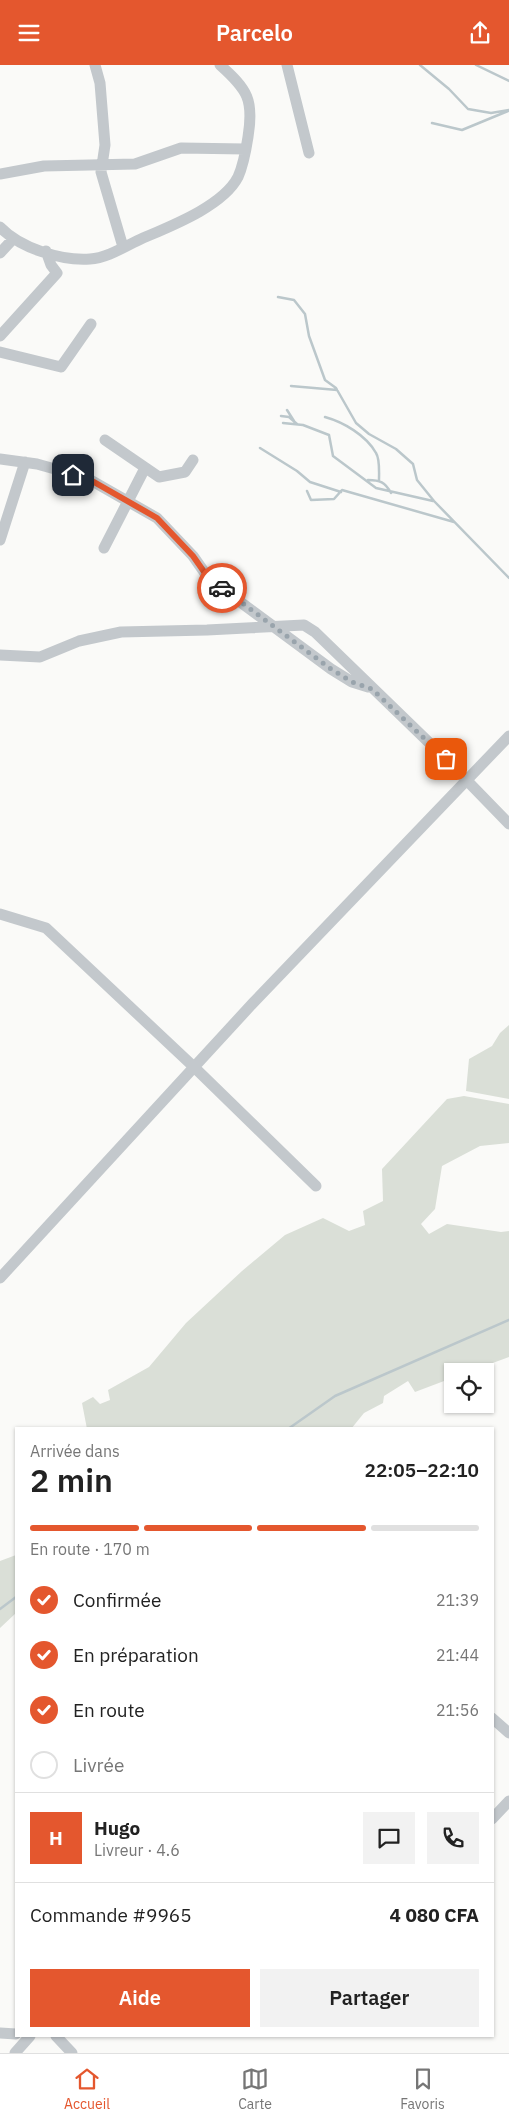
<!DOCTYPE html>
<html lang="fr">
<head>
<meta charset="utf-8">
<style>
	body { margin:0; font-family:"IBM Plex Sans",sans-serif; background:#f2f2f2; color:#222; height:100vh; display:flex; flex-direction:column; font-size:19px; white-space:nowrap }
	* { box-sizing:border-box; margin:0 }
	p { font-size:16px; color:#767676 }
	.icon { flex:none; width:28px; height:28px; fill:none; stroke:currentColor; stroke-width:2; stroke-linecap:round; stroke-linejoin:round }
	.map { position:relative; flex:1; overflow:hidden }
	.sheet { position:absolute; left:15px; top:1362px; width:479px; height:610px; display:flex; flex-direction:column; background:#fff; border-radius:0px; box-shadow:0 1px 4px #0004 }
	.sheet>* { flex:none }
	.buttons { position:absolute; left:444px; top:1298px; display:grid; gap:10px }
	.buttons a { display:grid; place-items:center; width:50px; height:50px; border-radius:0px; background:#fff; box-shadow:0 1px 4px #0004; font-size:25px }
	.pin { position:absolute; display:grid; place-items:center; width:42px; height:42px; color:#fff; margin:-21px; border-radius:10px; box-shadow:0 2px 8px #0006 }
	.courier { position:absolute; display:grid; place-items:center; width:50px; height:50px; margin:-25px; border:4px solid #e4572e; border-radius:50%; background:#fff; color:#222; box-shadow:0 1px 6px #0007 }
	.head em { font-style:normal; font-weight:600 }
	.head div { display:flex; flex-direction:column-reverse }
	.head { display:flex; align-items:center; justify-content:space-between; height:85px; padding:0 15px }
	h1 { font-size:32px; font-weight:600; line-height:38px }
	.bar { display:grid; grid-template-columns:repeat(4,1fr); gap:8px 5px; align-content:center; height:60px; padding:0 15px }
	.bar i { height:6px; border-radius:4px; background:#e0e0e0 }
	.bar .current { background:#e4572e }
	.bar p { grid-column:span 4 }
	.line { display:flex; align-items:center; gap:12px; padding:0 15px; border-top:1px solid #e0e0e0 }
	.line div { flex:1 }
	.round { display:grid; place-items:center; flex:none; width:52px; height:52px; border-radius:0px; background:#f2f2f2 }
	ol { padding:0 15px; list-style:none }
	li { display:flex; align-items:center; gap:15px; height:55px }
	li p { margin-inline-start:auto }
	li .icon { padding:5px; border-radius:50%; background:#e4572e; color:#fff; stroke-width:4 }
	li:last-child { color:#767676 }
	li i { width:28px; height:28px; border:2px solid #e0e0e0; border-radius:50% }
	.button { display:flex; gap:10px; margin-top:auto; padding:10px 15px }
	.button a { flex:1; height:58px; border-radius:0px; background:#e4572e; color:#fff; font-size:20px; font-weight:600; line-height:58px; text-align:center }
	.button a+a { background:#f2f2f2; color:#222 }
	header { display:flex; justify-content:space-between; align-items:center; height:65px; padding:0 15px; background:#e4572e; color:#fff; font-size:22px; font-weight:600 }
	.dock { display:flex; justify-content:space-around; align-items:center; height:70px; border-top:1px solid #e0e0e0; background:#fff; font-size:14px; color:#767676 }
	.dock a { display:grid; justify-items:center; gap:2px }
	.dock .current { color:#e4572e }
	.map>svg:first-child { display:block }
</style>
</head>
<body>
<header><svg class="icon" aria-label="menu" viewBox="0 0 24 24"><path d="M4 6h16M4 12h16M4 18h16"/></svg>Parcelo<svg class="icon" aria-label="share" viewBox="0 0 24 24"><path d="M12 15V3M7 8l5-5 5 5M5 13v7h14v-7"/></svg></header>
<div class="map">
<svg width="509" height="1988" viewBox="0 0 509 1988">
	<rect width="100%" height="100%" fill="#fafaf8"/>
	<!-- green -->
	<path fill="#dadfd7" d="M 509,960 L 509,1034 L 466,1026 L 469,994 L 492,981 L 500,968 Z
		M 464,1031 L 509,1039 L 509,1078 L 480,1081 L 442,1101 L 435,1144 L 421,1159 L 429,1169 L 447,1159 L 501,1167 L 509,1166 L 509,1292 L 471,1306 L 452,1306 L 452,1313 L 415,1327 L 408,1316 L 384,1331 L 383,1338 L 364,1348 L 351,1364 L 87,1364 L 82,1338 L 93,1332 L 100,1339 L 110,1335 L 108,1325 L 149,1302 L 186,1258 L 242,1206 L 285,1170 L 323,1153 L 349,1166 L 365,1160 L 363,1146 L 383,1136 L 382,1104 L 447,1034 Z
		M 16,1490 L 16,1548 L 0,1563 L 0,1496 Z"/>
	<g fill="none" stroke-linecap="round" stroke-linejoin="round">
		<!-- stream -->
		<path stroke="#bbc7cb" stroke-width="2.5" d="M 420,0 L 449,24 L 468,44 L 491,48 L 509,45
			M 476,0 L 509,16
			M 432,58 L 462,65 L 508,46
			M 278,232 L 294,235 L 305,249 L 309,271 L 325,315 L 336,323 L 356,358 L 369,369 L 396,384 L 413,399 L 417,415 L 434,436 L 509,513
			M 291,321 L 337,325
			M 287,345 L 294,356
			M 281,351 L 289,352 L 297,359
			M 325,352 C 343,357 366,370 376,388 C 380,394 379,407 379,415
			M 283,358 L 303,360 L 329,370 L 333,391 L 376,423 L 433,436
			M 260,383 L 297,406 L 310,417 L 341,427
			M 368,415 C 380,415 385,417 391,428
			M 307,426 L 311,435 L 334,434 L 342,425 L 454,457
			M 288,1364 L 335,1331 L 509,1255
			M 0,1544 L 16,1532"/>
		<!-- minor -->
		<path stroke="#c3c8cc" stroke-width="11" d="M 95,0 L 100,18 L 105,80 L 101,107 L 123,182
			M 287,0 L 309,88
			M 0,109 L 44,101 L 135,99 L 181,83 L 245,84
			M 0,162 C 20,183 61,196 90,194 C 108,193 127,180 143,173 C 171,161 223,141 238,112 C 243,101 246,85 248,72 C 254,35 248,25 220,0
			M 0,188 L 13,174
			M 0,271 L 57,208 L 51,200 L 46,186
			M 0,287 L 61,302 L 91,259
			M 105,375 L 159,412 L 185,407 L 193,395
			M 0,394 L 37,399 L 87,413 L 157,453 L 193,491 L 207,511 L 224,525 L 331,604 L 352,617 L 368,622
			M 0,475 L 25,397
			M 104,483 L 145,403
			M 0,590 L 40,592 L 79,576 L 121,567 L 207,565 L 304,560 L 315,567 L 446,694 L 509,759
			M 0,849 L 46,863 L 195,1003 L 316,1121
			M 0,1213 L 253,938 L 509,671
			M 492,1653 L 509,1668
			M 492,1754 L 509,1736
			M 0,1968 L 16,1969
			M 56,1971 L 72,1988
			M 15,1988 L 30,1971"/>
	</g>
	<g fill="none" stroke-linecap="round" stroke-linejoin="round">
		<!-- done -->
		<path stroke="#99a4ac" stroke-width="5" stroke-dasharray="0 9" d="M 222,523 L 331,604 L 352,617 L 372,624 L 446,694"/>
		<!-- route -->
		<path stroke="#e4572e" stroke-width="6" d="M 73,410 L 87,413 L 157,453 L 193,491 L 207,511 L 222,523"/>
	</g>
</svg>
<div class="buttons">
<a><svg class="icon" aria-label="locate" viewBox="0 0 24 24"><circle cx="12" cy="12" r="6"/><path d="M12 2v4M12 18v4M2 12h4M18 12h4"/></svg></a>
</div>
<div class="pin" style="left:446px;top:694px;background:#ea580c"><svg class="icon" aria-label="bag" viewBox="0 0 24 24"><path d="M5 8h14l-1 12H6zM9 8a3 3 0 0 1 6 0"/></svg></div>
<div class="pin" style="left:73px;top:410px;background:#1f2937"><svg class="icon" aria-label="home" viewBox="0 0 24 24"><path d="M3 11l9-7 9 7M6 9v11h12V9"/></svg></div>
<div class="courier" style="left:222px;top:523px"><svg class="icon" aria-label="car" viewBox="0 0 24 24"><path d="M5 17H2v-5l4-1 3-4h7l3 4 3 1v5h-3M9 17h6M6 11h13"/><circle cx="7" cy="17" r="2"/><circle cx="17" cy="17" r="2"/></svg></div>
<section class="sheet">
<div class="head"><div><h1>2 min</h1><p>Arrivée dans</p></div><em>22:05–22:10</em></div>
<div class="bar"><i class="current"></i><i class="current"></i><i class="current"></i><i></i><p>En route · 170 m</p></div>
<ol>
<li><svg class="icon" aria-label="check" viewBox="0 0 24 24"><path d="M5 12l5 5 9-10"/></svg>Confirmée<p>21:39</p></li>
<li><svg class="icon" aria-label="check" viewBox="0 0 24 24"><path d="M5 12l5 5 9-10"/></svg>En préparation<p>21:44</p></li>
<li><svg class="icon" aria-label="check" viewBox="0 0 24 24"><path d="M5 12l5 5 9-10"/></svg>En route<p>21:56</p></li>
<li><i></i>Livrée</li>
</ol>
<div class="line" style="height:90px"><b class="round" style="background:#e4572e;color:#fff">H</b><div><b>Hugo</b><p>Livreur · 4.6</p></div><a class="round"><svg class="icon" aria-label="chat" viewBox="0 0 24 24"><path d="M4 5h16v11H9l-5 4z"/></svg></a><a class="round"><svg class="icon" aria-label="phone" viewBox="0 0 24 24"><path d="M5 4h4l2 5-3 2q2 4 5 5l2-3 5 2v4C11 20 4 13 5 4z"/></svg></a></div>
<div class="line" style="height:65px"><div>Commande #9965</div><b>4 080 CFA</b></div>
<div class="button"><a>Aide</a><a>Partager</a></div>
</section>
</div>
<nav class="dock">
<a class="current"><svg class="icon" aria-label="home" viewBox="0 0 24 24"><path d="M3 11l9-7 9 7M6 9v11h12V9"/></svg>Accueil</a>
<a><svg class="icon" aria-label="map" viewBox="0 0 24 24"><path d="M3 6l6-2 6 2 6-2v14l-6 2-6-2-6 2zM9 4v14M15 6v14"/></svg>Carte</a>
<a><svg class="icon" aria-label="saved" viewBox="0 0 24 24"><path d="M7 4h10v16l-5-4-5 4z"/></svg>Favoris</a>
</nav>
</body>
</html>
